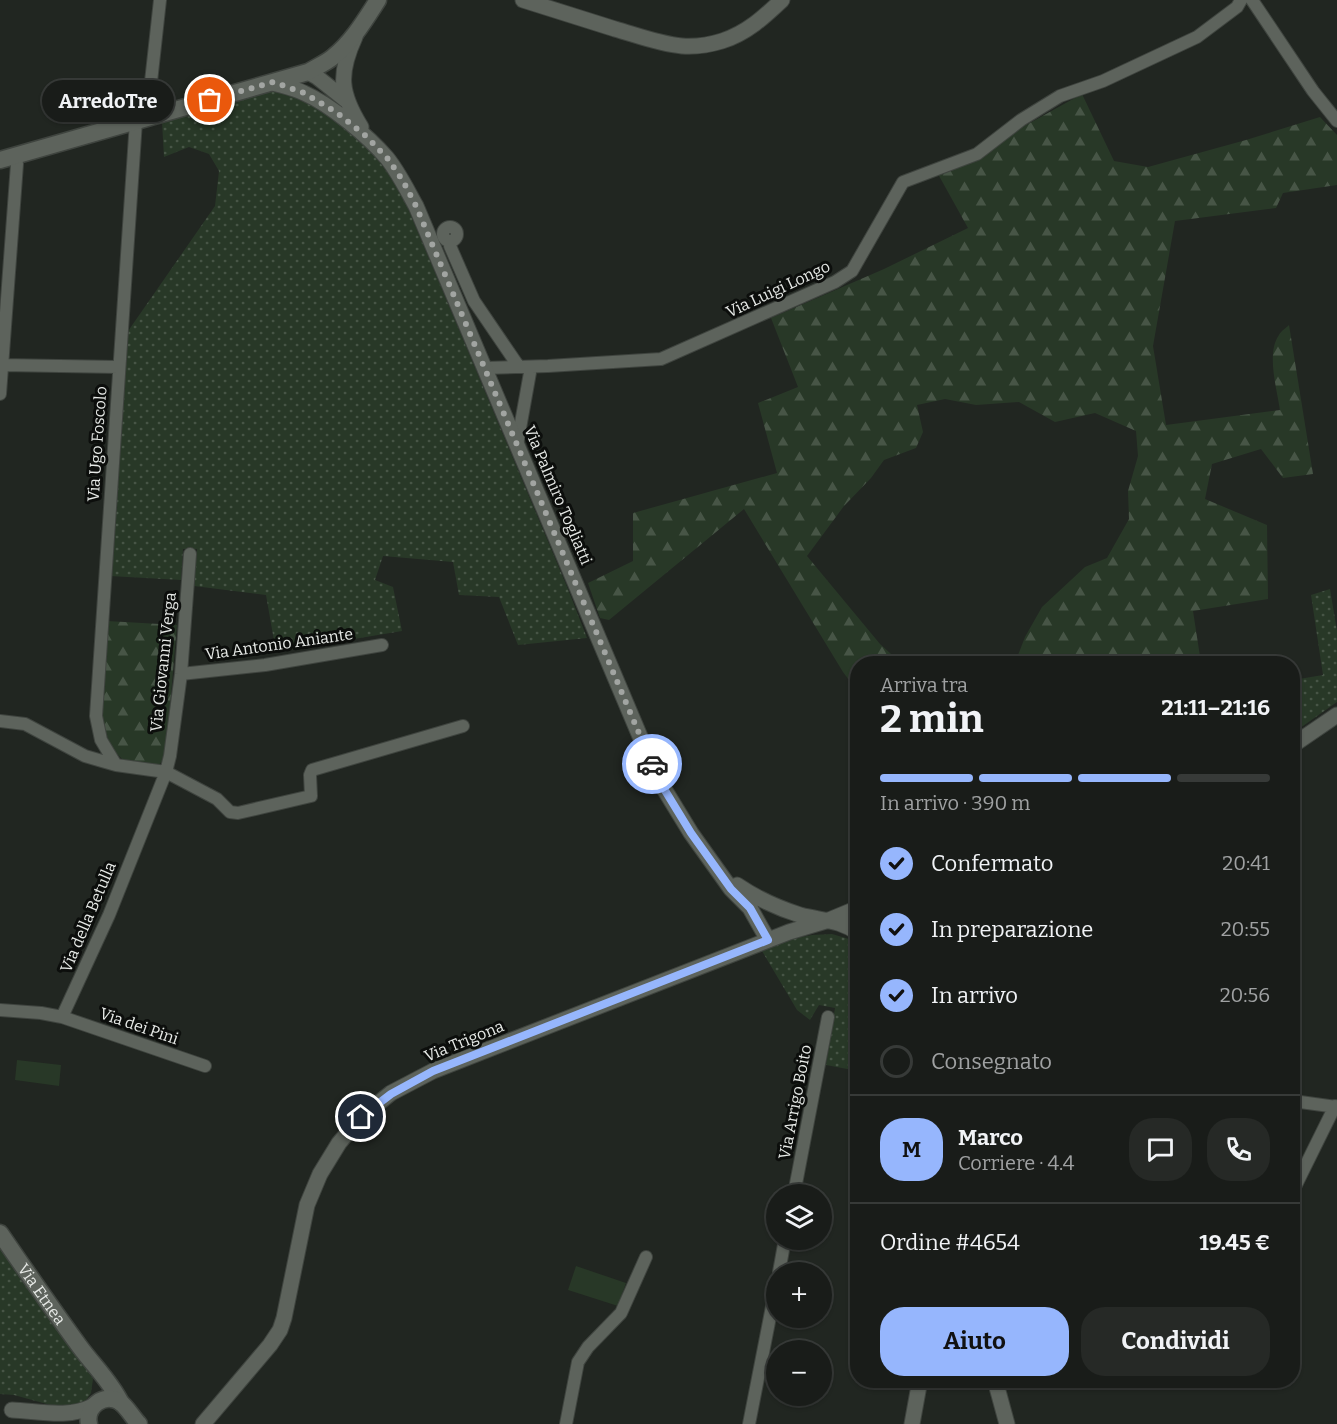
<!DOCTYPE html>
<html lang="it">
<head>
<meta charset="utf-8">
<style>
	body { margin:0; font-family:Bitter,serif; background:#262926; color:#f1f3f6; height:100vh; display:flex; flex-direction:column; font-size:22px; white-space:nowrap }
	* { box-sizing:border-box; margin:0 }
	p { font-size:20px; color:#9fa1a2 }
	.icon { flex:none; width:33px; height:33px; fill:none; stroke:currentColor; stroke-width:2; stroke-linecap:round; stroke-linejoin:round }
	.map { position:relative; flex:1; overflow:hidden }
	.sheet { position:absolute; left:850px; top:656px; width:450px; height:732px; display:flex; flex-direction:column; background:#191c19; border-radius:24px; box-shadow:0 2px 4px #0004,0 0 0 2px #373a38 }
	.sheet>* { flex:none }
	.tools { position:absolute; left:766px; top:1184px; display:grid; gap:12px }
	.tools a { display:grid; place-items:center; width:66px; height:66px; border-radius:50%; background:#191c19; box-shadow:0 2px 4px #0004,0 0 0 2px #373a38; font-size:30px }
	.pin { position:absolute; display:grid; place-items:center; width:51px; height:51px; color:#fff; margin:-26px; border:3px solid #fff; border-radius:50%; box-shadow:0 2px 6px #0007 }
	.courier { position:absolute; display:grid; place-items:center; width:60px; height:60px; margin:-30px; border:4px solid #96b6fd; border-radius:50%; background:#fff; color:#222; box-shadow:0 2px 8px #0007 }
	.bubble { position:absolute; height:42px; border-radius:21px; background:#191c19; box-shadow:0 2px 4px #0004,0 0 0 2px #373a38; font-size:20px; font-weight:700; line-height:42px; text-align:center }
	.headline em { font-style:normal; font-weight:700 }
	.headline div { display:flex; flex-direction:column-reverse }
	.headline { display:flex; align-items:center; justify-content:space-between; height:102px; padding:0 30px }
	h1 { font-size:39px; font-weight:700; line-height:45px }
	.bar { display:grid; grid-template-columns:repeat(4,1fr); gap:9px 6px; align-content:center; height:72px; padding:0 30px }
	.bar i { height:8px; border-radius:4px; background:#373a38 }
	.bar .selected { background:#96b6fd }
	.bar p { grid-column:span 4 }
	.line { display:flex; align-items:center; gap:15px; padding:0 30px; border-top:2px solid #373a38 }
	.line div { flex:1 }
	.round { display:grid; place-items:center; flex:none; width:63px; height:63px; border-radius:24px; background:#262926 }
	ol { padding:0 30px; list-style:none }
	li { display:flex; align-items:center; gap:18px; height:66px }
	li p { margin-inline-start:auto }
	li .icon { padding:6px; border-radius:50%; background:#96b6fd; color:#111; stroke-width:4 }
	li:last-child { color:#9fa1a2 }
	li i { width:33px; height:33px; border:3px solid #373a38; border-radius:50% }
	.cta { display:flex; gap:12px; margin-top:auto; padding:12px 30px }
	.cta a { flex:1; height:69px; border-radius:24px; background:#96b6fd; color:#111; font-size:24px; font-weight:700; line-height:69px; text-align:center }
	.cta a+a { background:#262926; color:#f1f3f6 }
	.map>svg:first-child { display:block }
</style>
</head>
<body>
<div class="map">
<svg width="1337" height="1424" viewBox="0 0 1337 1424">
	<defs>
		<pattern id="grass-dots" width="8" height="8" patternUnits="userSpaceOnUse" patternTransform="scale(1.5)"><rect width="8" height="8" fill="#283827"/><path d="M2 2h.1M6 6h.1" fill="none" stroke="#475546" stroke-width="1.8" stroke-linecap="round"/></pattern>
		<pattern id="forest-firs" width="22" height="20" patternUnits="userSpaceOnUse" patternTransform="scale(1.5)"><rect width="22" height="20" fill="#283827"/><path d="M5 1l3.5 6h-7zM16 11l3.5 6h-7z" fill="#475546"/></pattern>
	</defs>
	<rect width="100%" height="100%" fill="#212621"/>
	<!-- grass -->
	<path fill="url(#grass-dots)" d="M 280,89 L 309,100 L 360,140 L 378,159 L 393,181 L 407,206 L 568,589 L 587,638 L 518,645 L 499,597 L 459,595 L 453,562 L 383,556 L 375,580 L 393,587 L 402,631 L 276,652 L 266,595 L 194,586 L 197,549 L 183,549 L 181,580 L 110,576 L 126,334 L 215,206 L 219,171 L 209,154 L 189,147 L 164,157 L 162,122 Z
		M 1330,589 L 1337,631 L 1337,702 L 1293,733 L 1293,680 L 1323,675 L 1311,595 Z
		M 832,934 L 849,939 L 858,946 L 858,1071 L 826,1065 L 835,1008 L 819,1005 L 810,1020 L 797,1010 L 762,951 L 791,939 L 812,935 Z
		M 0,1244 L 93,1379 L 91,1393 L 84,1403 L 65,1409 L 14,1395 L 0,1394 Z"/>
	<!-- forest -->
	<path fill="url(#forest-firs)" d="M 1082,94 L 1114,161 L 1148,167 L 1246,140 L 1320,117 L 1337,135 L 1337,185 L 1283,193 L 1276,208 L 1175,221 L 1153,346 L 1166,425 L 1280,410 C 1277,389 1266,353 1279,335 C 1281,331 1286,328 1289,325 L 1313,474 L 1283,478 L 1261,449 L 1212,464 L 1205,499 L 1267,525 L 1268,599 L 1193,611 L 1201,663 L 1015,663 L 1025,637 L 1042,607 L 1085,567 L 1107,558 L 1129,519 L 1128,491 L 1138,456 L 1136,431 L 1095,413 L 1055,422 L 1019,402 L 976,405 L 945,399 L 917,405 L 923,432 L 916,448 L 884,460 L 871,478 L 844,506 L 807,556 L 880,644 L 901,663 L 858,663 L 858,692 L 843,672 L 744,509 L 609,620 L 600,618 L 588,583 L 633,561 L 633,513 L 777,473 L 758,403 L 798,387 L 771,318 L 884,269 L 968,228 L 938,174 Z
		M 107,621 L 177,625 L 168,729 L 165,756 L 160,764 C 149,766 129,766 120,757 C 98,734 102,701 104,672 C 105,655 106,638 107,621 Z"/>
	<!-- park -->
	<path fill="#283827" d="M 17,1060 L 61,1065 L 59,1086 L 15,1080 Z
		M 576,1266 L 626,1283 L 618,1306 L 568,1290 Z"/>
	<g fill="none" stroke-linecap="round" stroke-linejoin="round">
		<!-- minor casing -->
		<g stroke="#3f443f" stroke-width="14">
			<path id="minor" d="M 1252,0 L 1313,91 L 1337,121
				M 147,118 L 160,0
				M443 234a7 7 0 1 1 14 0a7 7 0 1 1-14 0Z
				M 450,241 L 450,246 L 474,301 L 519,367
				M 2,365 L 118,367
				M 484,368 L 548,366 L 661,359 L 835,282 L 852,271 L 903,182 L 977,154 L 1021,120 L 1060,96 L 1103,81 L 1197,37 L 1237,7 L 1241,0
				M 0,394 L 17,164 L 15,156
				M 517,445 L 531,367
				M 181,674 L 265,665 L 382,645
				M 0,721 L 25,724 L 85,756 L 102,761 L 116,765 L 166,772 L 217,799 L 230,812 L 238,813 L 311,796 L 310,775 L 312,770 L 463,726
				M 116,765 L 101,740 L 96,716 L 136,121
				M 0,1010 L 41,1013 L 62,1017 L 109,915 L 166,772 L 170,756 L 181,674 L 190,554
				M 62,1017 L 205,1066
				M 1293,1101 L 1337,1107
				M 1293,1191 L 1335,1106
				M 794,1194 L 828,1017
				M 779,1272 L 785,1239
				M 566,1424 L 578,1362 L 588,1347 L 621,1313 L 646,1257
				M 749,1424 L 777,1281"/>
		</g>
		<!-- tertiary casing -->
		<g stroke="#3f443f" stroke-width="17">
			<path id="tertiary" d="M 523,0 C 554,10 584,19 615,29 C 636,35 659,44 682,46 C 695,47 709,45 722,41 C 747,33 764,17 782,0
				M 355,37 C 338,74 340,93 361,127
				M 308,72 L 317,77 L 347,101
				M 273,83 C 283,86 294,88 304,93 C 331,105 368,136 387,158 C 399,173 407,190 416,206 L 658,779 L 691,833 L 731,889 L 750,908 L 768,940
				M 1293,745 L 1337,715
				M 737,885 C 756,898 778,908 800,915 C 822,921 839,919 858,933
				M 995,1380 L 1007,1424
				M 12,1410 C 38,1411 68,1419 93,1406
				M 203,1424 L 270,1345 L 280,1330 L 284,1318 L 307,1205 L 320,1174 L 339,1143 L 361,1117 L 391,1093 L 433,1071 L 789,932 L 829,920 L 858,908
				M 912,1424 L 920,1380"/>
		</g>
		<!-- secondary casing -->
		<g stroke="#3f443f" stroke-width="19">
			<g id="secondary">
				<path d="M 0,160 L 308,72 C 316,67 326,63 333,57 C 352,42 365,20 378,0"/>
				<path id="s1" d="M 0,1233 C 26,1271 53,1310 80,1347 C 94,1366 111,1382 121,1403"/>
				<path d="M 89,1424 C 85,1407 104,1392 120,1402 C 127,1407 133,1418 139,1424"/>
			</g>
		</g>
		<!-- minor -->
		<use href="#minor" stroke="#5d635c" stroke-width="12"/>
		<!-- tertiary -->
		<use href="#tertiary" stroke="#5d635c" stroke-width="15"/>
		<!-- secondary -->
		<use href="#secondary" stroke="#5d635c" stroke-width="16"/>
	</g>
	<g fill="none" stroke-linecap="round" stroke-linejoin="round">
		<!-- done -->
		<path stroke="#a2a5a2" stroke-width="6" stroke-dasharray="0 10.8" d="M 210,100 L 273,82 L 304,93 L 336,112 L 367,137 L 388,159 L 403,181 L 416,206 L 652,764"/>
		<!-- route -->
		<path stroke="#96b6fd" stroke-width="8" d="M 361,1117 L 391,1094 L 433,1071 L 768,940 L 750,908 L 731,889 L 691,833 L 658,779 L 652,764"/>
	</g>
	<g text-anchor="middle" dominant-baseline="central" stroke-width="6" stroke-linejoin="round" paint-order="stroke">
		<!-- street labels -->
		<g font-size="16" fill="#e7eae7" stroke="#0c0e0c">
			<text transform="translate(778 289) rotate(-25)">Via Luigi Longo</text>
			<text transform="translate(97 444) rotate(-86)">Via Ugo Foscolo</text>
			<text transform="translate(558 495) rotate(67)">Via Palmiro Togliatti</text>
			<text transform="translate(279 644) rotate(-8)">Via Antonio Aniante</text>
			<text transform="translate(163 662) rotate(-84)">Via Giovanni Verga</text>
			<text transform="translate(88 917) rotate(-67)">Via della Betulla</text>
			<text transform="translate(139 1026) rotate(19)">Via dei Pini</text>
			<text transform="translate(464 1041) rotate(-22)">Via Trigona</text>
			<text transform="translate(795 1102) rotate(-79)">Via Arrigo Boito</text>
			<text stroke="none"><textPath href="#s1" startOffset="74">Via Etnea</textPath></text>
		</g>
	</g>
</svg>
<div class="tools">
<a><svg class="icon" aria-label="layers" viewBox="0 0 24 24"><path d="M12 4l9 5-9 5-9-5zM3 14l9 5 9-5"/></svg></a>
<a>+</a>
<a>−</a>
</div>
<div class="pin" style="left:210px;top:100px;background:#ea580c"><svg class="icon" aria-label="bag" viewBox="0 0 24 24"><path d="M5 8h14l-1 12H6zM9 8a3 3 0 0 1 6 0"/></svg></div>
<div class="pin" style="left:361px;top:1117px;background:#1f2937"><svg class="icon" aria-label="home" viewBox="0 0 24 24"><path d="M3 11l9-7 9 7M6 9v11h12V9"/></svg></div>
<div class="courier" style="left:652px;top:764px"><svg class="icon" aria-label="car" viewBox="0 0 24 24"><path d="M5 17H2v-5l4-1 3-4h7l3 4 3 1v5h-3M9 17h6M6 11h13"/><circle cx="7" cy="17" r="2"/><circle cx="17" cy="17" r="2"/></svg></div>
<div class="bubble" style="left:42px;top:80px;width:132px">ArredoTre</div>
<section class="sheet">
<div class="headline"><div><h1>2 min</h1><p>Arriva tra</p></div><em>21:11–21:16</em></div>
<div class="bar"><i class="selected"></i><i class="selected"></i><i class="selected"></i><i></i><p>In arrivo · 390 m</p></div>
<ol>
<li><svg class="icon" aria-label="check" viewBox="0 0 24 24"><path d="M5 12l5 5 9-10"/></svg>Confermato<p>20:41</p></li>
<li><svg class="icon" aria-label="check" viewBox="0 0 24 24"><path d="M5 12l5 5 9-10"/></svg>In preparazione<p>20:55</p></li>
<li><svg class="icon" aria-label="check" viewBox="0 0 24 24"><path d="M5 12l5 5 9-10"/></svg>In arrivo<p>20:56</p></li>
<li><i></i>Consegnato</li>
</ol>
<div class="line" style="height:108px"><b class="round" style="background:#96b6fd;color:#111">M</b><div><b>Marco</b><p>Corriere · 4.4</p></div><a class="round"><svg class="icon" aria-label="chat" viewBox="0 0 24 24"><path d="M4 5h16v11H9l-5 4z"/></svg></a><a class="round"><svg class="icon" aria-label="phone" viewBox="0 0 24 24"><path d="M5 4h4l2 5-3 2q2 4 5 5l2-3 5 2v4C11 20 4 13 5 4z"/></svg></a></div>
<div class="line" style="height:78px"><div>Ordine #4654</div><b>19.45 €</b></div>
<div class="cta"><a>Aiuto</a><a>Condividi</a></div>
</section>
</div>
</body>
</html>
